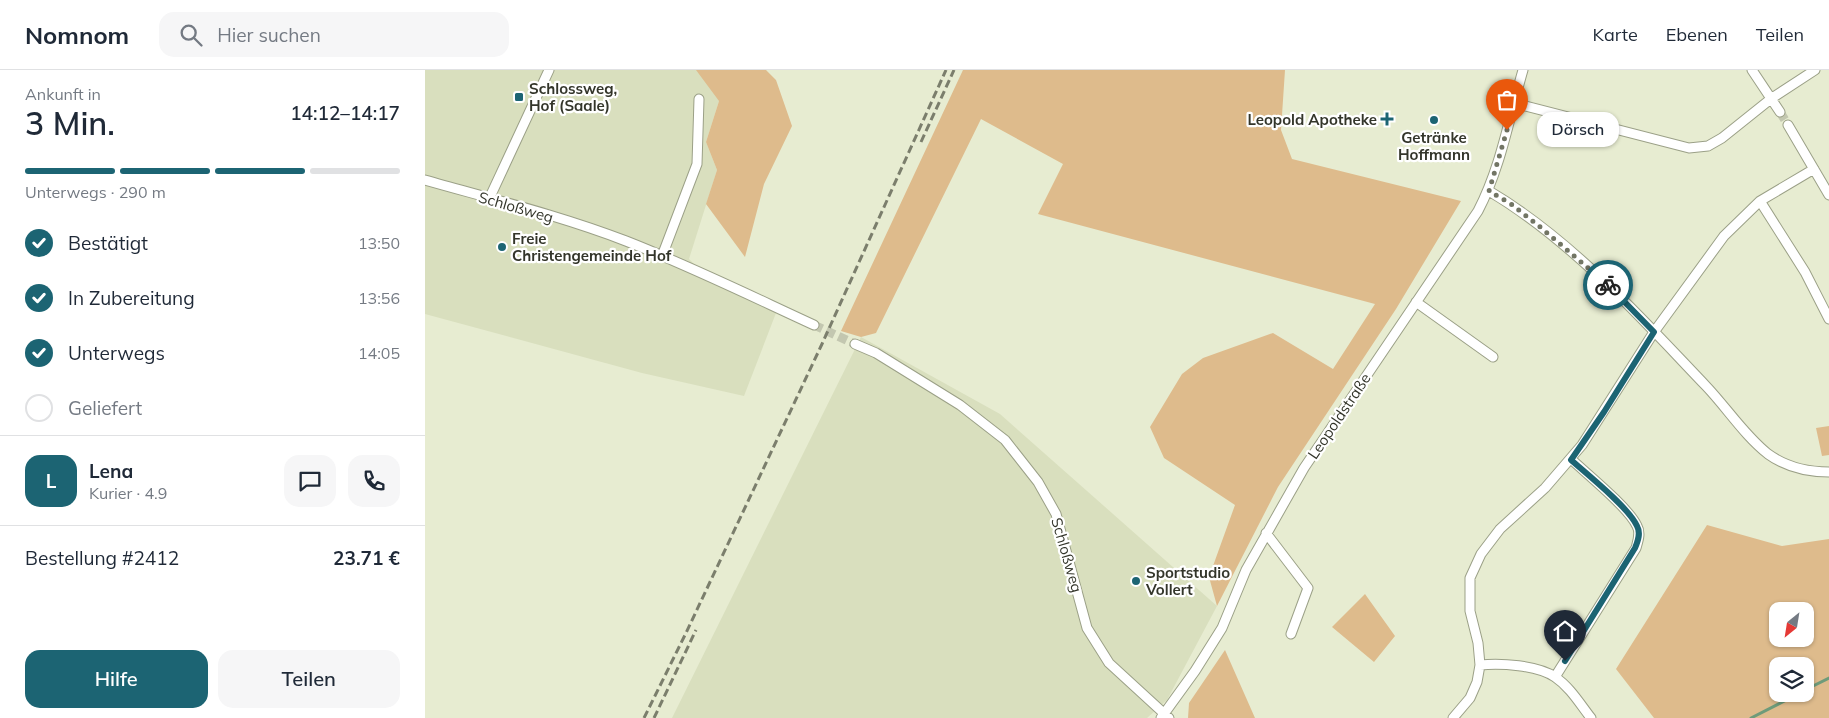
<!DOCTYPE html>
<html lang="de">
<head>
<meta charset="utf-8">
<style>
	body { margin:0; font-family:Mulish,sans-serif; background:#f6f6f7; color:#1f2937; height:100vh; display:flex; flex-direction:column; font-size:19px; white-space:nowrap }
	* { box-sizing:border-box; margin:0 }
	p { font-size:16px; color:#747a83 }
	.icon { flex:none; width:28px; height:28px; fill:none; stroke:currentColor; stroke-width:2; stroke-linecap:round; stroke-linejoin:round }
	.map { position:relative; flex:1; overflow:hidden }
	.drawer { display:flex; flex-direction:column; background:#fff; width:425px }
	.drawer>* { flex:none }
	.needle { width:32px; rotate:210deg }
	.controls { position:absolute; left:1344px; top:532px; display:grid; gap:10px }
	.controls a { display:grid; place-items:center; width:45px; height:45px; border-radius:10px; background:#fff; box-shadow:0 1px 4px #0004; font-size:25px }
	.pin { position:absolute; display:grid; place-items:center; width:42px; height:42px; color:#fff; margin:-51px -21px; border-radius:50% 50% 50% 0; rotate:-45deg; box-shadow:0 0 5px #0007 }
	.pin .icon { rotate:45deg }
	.courier { position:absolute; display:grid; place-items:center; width:50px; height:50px; margin:-25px; border:4px solid #1c6473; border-radius:50%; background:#fff; color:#222; box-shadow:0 1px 6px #0007 }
	.bubble { position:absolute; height:35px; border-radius:15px; background:#fff; box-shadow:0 1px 4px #0004; font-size:16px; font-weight:600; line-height:35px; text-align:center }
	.overview em { font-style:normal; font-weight:600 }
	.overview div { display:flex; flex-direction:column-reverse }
	.overview { display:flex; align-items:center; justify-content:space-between; height:85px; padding:0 25px }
	h1 { font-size:32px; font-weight:600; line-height:38px }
	.bar { display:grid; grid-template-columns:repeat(4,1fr); gap:8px 5px; align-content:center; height:60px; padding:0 25px }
	.bar i { height:6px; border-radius:4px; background:#e0e1e3 }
	.bar .active { background:#1c6473 }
	.bar p { grid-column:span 4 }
	.line { display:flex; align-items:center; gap:12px; padding:0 25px; border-top:1px solid #e0e1e3 }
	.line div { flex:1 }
	.round { display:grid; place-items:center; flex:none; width:52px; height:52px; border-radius:15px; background:#f6f6f7 }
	ol { padding:0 25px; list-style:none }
	li { display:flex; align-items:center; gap:15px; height:55px }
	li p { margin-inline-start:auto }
	li .icon { padding:5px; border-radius:50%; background:#1c6473; color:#fff; stroke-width:4 }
	li:last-child { color:#747a83 }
	li i { width:28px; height:28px; border:2px solid #e0e1e3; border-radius:50% }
	.primary-button { display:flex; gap:10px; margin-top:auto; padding:10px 25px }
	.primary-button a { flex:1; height:58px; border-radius:15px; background:#1c6473; color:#fff; font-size:20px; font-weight:600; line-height:58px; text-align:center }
	.primary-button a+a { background:#f6f6f7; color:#1f2937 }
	header { display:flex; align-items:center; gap:30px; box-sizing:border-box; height:70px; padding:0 25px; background:#fff; border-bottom:1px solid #e0e1e3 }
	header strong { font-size:24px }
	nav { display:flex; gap:28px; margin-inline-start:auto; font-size:18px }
	.search { width:350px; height:45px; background:#f6f6f7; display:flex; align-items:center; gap:12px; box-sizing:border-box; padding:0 18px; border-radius:15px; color:#747a83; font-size:19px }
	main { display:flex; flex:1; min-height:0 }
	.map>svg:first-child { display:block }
</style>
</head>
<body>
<header>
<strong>Nomnom</strong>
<div class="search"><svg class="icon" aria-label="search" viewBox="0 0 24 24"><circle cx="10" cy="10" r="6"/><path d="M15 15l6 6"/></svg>Hier suchen</div>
<nav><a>Karte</a><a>Ebenen</a><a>Teilen</a></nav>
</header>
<main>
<section class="drawer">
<div class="overview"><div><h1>3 Min.</h1><p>Ankunft in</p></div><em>14:12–14:17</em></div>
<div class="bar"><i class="active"></i><i class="active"></i><i class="active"></i><i></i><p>Unterwegs · 290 m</p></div>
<ol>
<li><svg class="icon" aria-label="check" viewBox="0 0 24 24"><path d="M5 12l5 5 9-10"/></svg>Bestätigt<p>13:50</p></li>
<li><svg class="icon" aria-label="check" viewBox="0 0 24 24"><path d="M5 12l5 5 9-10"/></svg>In Zubereitung<p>13:56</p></li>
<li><svg class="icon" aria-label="check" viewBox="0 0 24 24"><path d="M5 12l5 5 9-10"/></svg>Unterwegs<p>14:05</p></li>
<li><i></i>Geliefert</li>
</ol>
<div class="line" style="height:90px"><b class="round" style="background:#1c6473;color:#fff">L</b><div><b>Lena</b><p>Kurier · 4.9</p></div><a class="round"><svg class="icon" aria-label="chat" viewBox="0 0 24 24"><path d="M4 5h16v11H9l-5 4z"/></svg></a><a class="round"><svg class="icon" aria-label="phone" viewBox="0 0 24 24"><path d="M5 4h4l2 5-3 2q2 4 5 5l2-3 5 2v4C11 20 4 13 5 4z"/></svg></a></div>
<div class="line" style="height:65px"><div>Bestellung #2412</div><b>23.71 €</b></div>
<div class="primary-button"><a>Hilfe</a><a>Teilen</a></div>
</section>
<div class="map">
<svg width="1404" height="648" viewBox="0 0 1404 648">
	<rect width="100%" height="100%" fill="#e7ecd1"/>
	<!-- built -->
	<path fill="#d9dfbe" d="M 0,0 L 315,0 L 294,31 L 281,72 L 292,100 L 264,189 L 288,213 L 351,243 L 319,326 L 217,303 L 0,244 Z
		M 436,267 L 575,344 L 792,536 L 742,630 L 722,648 L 247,648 Z"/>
	<!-- green -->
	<path fill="#debb8c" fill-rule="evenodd" d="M 271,0 L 341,0 L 351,10 L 367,56 L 339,114 L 320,187 L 281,134 L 292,100 L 281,72 L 294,31 Z
		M 538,0 L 860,0 L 856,60 L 867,89 L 1036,131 L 971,239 L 853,417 L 792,536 L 784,507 L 810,435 L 739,388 L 725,357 L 757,304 L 778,288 L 848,263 L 908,299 L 950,234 L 613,144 L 638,94 L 556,49 L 451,263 L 436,267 L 416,261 Z
		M 1404,356 L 1404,385 L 1397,386 L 1391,358 Z
		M 1282,455 L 1357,476 L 1404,469 L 1404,648 L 1229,648 L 1191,599 ZM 1352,541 L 1380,541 L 1380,569 L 1352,569 ZM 1352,596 L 1380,596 L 1380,624 L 1352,624 Z
		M 940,524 L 970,566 L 949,592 L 907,557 Z
		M 800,580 L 830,648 L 763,648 L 764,633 Z"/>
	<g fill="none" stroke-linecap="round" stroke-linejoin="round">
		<!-- stream -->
		<path stroke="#6e9b7a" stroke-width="3" d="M 1380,620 L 1404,608
			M 1326,648 L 1373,624"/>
		<!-- minor-tunnel -->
		<path stroke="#c3c7b0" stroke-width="9" stroke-dasharray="9 4.5" stroke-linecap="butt" d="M 1355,42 L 1363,55
			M 389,255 L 430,274"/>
		<!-- minor casing -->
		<g stroke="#9ba087" stroke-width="11">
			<path id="minor" d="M 1327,0 L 1355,42
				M 1089,33 L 1264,78 L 1283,76 L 1297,68 L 1347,28 L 1390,0
				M 1363,55 L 1404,125
				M 0,110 C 67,129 136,146 201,171 C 265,196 326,226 389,255
				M 1064,121 C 1147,170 1216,248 1281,316 C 1302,338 1319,365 1343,384 C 1361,397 1382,402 1404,402
				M 64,129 L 124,0
				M 1335,131 L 1380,202 L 1404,249
				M 237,186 L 272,94 L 274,29
				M 991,232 L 1068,287
				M 430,274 L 451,283 L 535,335 L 580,370 L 613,412 L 631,444 L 662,558 L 684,593 L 744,648
				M 841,463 L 883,518 L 866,564
				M 1055,595 C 1076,593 1112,595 1130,607 C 1145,617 1155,634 1166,648
				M 1130,607 L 1211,478 C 1213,471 1216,463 1212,456 C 1204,438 1162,404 1146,389
				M 736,648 L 770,601 L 797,558 L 821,500 L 879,398 L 1053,141 C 1076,97 1084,48 1098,0
				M 1028,648 L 1045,628 L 1052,612 L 1055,595 L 1053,573 L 1045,541 L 1045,508 L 1056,484 L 1075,459 L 1120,418 L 1157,375 L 1229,262 L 1299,166 L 1335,131 L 1389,99"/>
		</g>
		<!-- minor -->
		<use href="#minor" stroke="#fff" stroke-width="9"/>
		<!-- rail -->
		<path stroke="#7b7e6c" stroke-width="3" stroke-dasharray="8 4" stroke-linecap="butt" d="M 496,72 L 529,0
			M 219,648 L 261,563 L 397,274 L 521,0
			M 229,648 L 271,560"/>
	</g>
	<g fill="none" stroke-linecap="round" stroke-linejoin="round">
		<!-- done -->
		<path stroke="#727564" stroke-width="5" stroke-dasharray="0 9" d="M 1082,60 L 1064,121 L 1086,134 L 1114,156 L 1183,215"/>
		<!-- route -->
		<path stroke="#1c6473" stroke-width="6" d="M 1140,591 L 1210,478 C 1213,471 1216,463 1212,456 C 1204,438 1162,404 1146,390 L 1179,342 L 1229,262 L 1183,215"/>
	</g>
	<!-- markers -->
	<g fill="#1c6473" stroke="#fff" stroke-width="2">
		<rect x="89" y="22" width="10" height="10" rx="2.5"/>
		<path d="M959.5 41.5h5v5h5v5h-5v5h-5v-5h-5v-5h5z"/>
		<circle cx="1009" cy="50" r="5"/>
		<circle cx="77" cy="177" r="5"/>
		<circle cx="711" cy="511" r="5"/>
	</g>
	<g text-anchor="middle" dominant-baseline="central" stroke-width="4.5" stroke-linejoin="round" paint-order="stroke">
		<!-- poi labels -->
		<g font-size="15" font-weight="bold" fill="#33352a" stroke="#fff" text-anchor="start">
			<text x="104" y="18">Schlossweg,<tspan x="104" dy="17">Hof (Saale)</tspan></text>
			<text x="952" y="49" text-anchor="end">Leopold Apotheke</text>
			<text x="1009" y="67" text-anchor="middle">Getränke<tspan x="1009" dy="17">Hoffmann</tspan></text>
			<text x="87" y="168">Freie<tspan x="87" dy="17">Christengemeinde Hof</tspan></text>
			<text x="721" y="502">Sportstudio<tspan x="721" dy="17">Vollert</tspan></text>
		</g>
		<!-- street labels -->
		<g font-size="15" fill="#33352a" stroke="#fff">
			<text transform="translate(91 137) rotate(16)">Schloßweg</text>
			<text transform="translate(914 346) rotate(-56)">Leopoldstraße</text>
			<text transform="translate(642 485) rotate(74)">Schloßweg</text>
		</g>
	</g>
</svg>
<div class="controls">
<a><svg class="needle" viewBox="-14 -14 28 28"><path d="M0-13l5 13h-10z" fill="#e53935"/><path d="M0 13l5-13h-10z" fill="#747a83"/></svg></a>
<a><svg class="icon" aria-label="layers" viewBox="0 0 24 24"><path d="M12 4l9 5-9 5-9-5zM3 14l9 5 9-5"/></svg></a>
</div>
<div class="pin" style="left:1082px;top:60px;background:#ea580c"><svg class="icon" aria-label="bag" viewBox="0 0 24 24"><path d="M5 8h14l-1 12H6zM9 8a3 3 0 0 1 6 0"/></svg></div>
<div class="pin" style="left:1140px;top:591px;background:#1f2937"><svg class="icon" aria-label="home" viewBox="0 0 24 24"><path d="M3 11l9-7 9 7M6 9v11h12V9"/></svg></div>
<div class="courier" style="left:1183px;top:215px"><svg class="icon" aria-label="bike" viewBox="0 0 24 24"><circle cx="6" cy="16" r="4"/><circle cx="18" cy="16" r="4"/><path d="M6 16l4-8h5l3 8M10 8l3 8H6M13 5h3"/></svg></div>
<div class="bubble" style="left:1112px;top:42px;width:82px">Dörsch</div>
</div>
</main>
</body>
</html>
